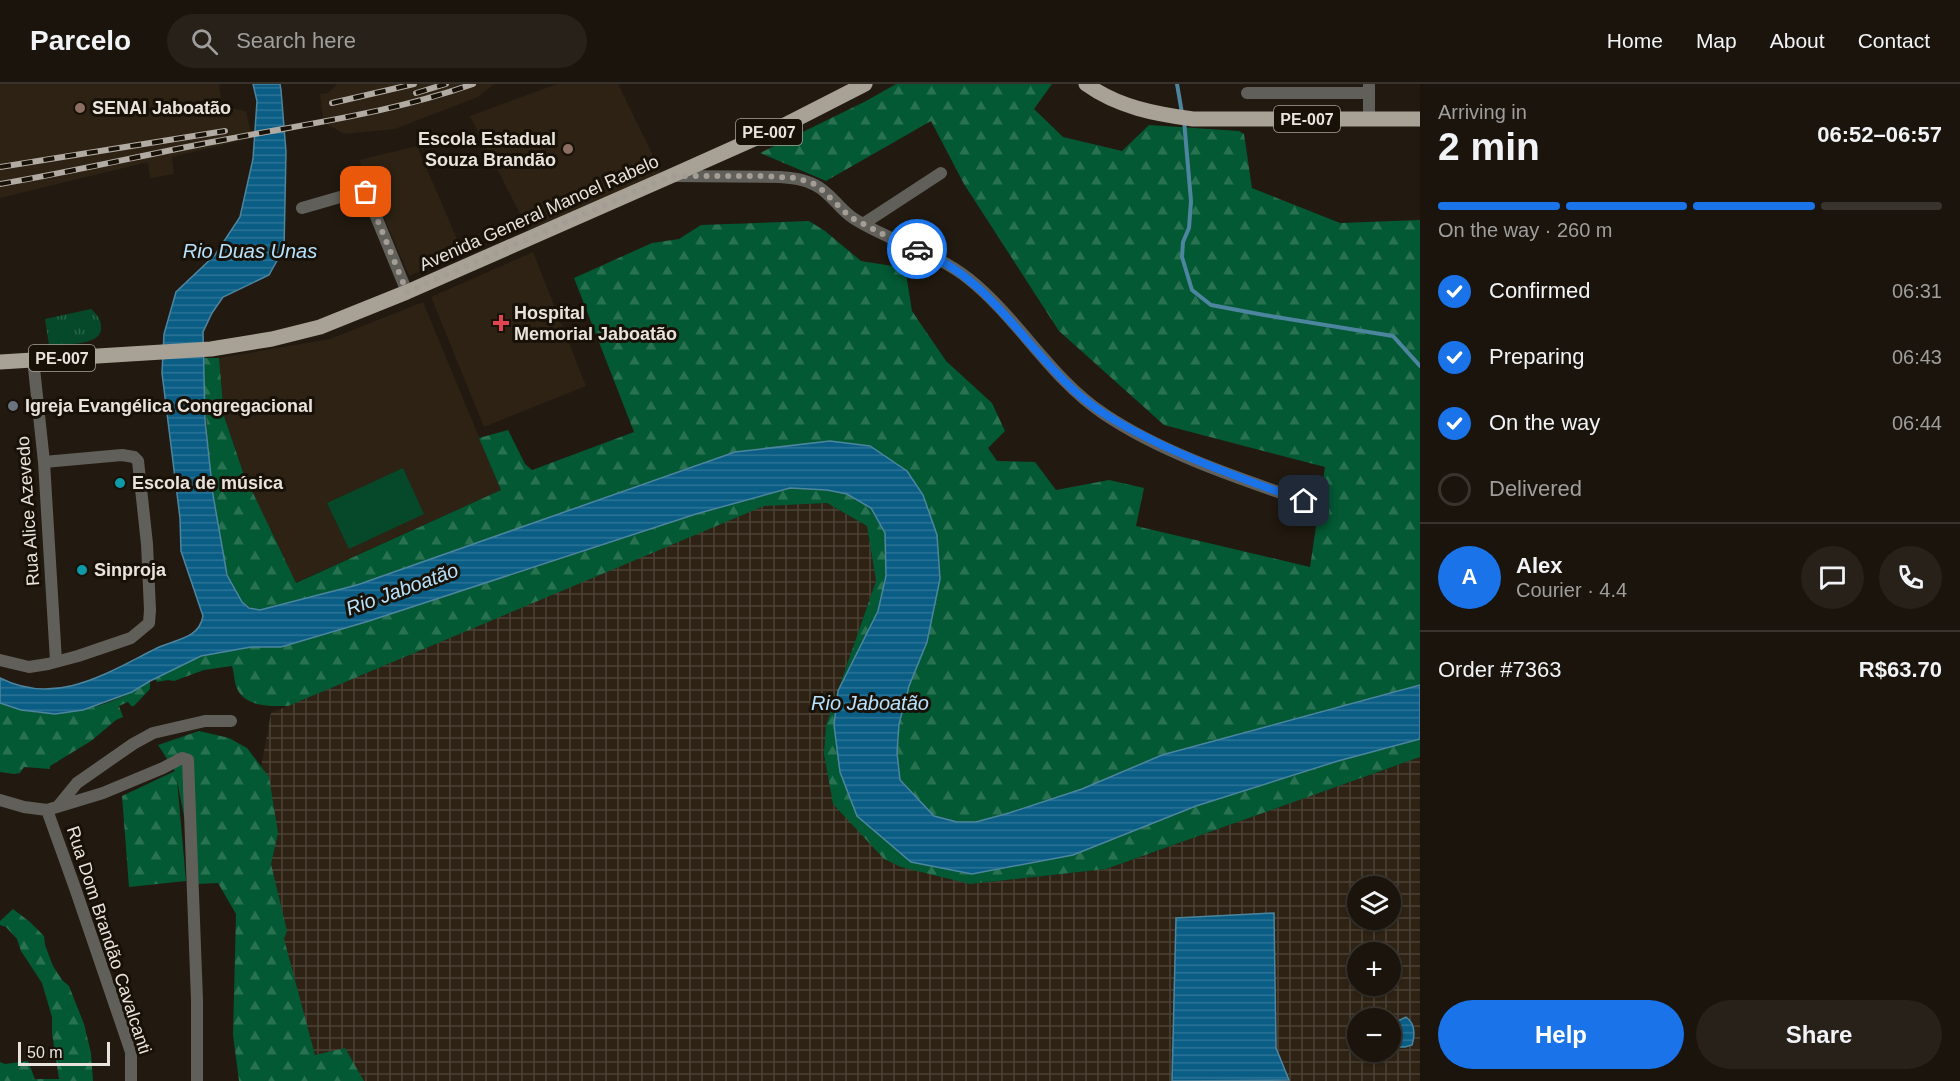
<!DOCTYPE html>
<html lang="en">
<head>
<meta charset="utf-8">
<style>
	body { margin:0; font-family:Helvetica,sans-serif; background:#27211a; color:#f1f3f6; height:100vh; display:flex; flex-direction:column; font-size:22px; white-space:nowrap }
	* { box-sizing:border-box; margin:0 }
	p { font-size:20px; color:#9f9e9d }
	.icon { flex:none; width:33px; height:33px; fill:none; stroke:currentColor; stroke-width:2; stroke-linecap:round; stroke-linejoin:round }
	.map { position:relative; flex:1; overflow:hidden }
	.panel { display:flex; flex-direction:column; background:#1a140c; width:540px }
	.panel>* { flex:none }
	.fabs { position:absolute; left:1347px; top:792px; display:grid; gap:12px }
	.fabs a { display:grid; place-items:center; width:54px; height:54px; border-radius:50%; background:#1a140c; box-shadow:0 2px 4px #0004,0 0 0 2px #38332d; font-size:30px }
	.scale { position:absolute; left:18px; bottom:15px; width:92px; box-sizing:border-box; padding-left:6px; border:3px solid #e8e3dc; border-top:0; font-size:16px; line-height:21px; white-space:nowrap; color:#e8e3dc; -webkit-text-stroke:4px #181108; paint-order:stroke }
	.pin { position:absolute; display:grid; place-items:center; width:51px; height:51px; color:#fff; margin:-26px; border-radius:12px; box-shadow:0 3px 9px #0006 }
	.courier { position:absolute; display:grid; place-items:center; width:60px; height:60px; margin:-30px; border:4px solid #1a73e8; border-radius:50%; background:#fff; color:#222; box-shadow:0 2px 8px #0007 }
	.head em { font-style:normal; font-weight:800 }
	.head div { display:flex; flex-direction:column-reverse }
	.head { display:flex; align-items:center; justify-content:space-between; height:102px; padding:0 18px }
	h1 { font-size:39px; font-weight:800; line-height:45px }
	.bar { display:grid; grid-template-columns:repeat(4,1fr); gap:9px 6px; align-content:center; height:72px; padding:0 18px }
	.bar i { height:8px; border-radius:4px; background:#38332d }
	.bar .selected { background:#1a73e8 }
	.bar p { grid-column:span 4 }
	.line { display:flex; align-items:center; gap:15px; padding:0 18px; border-top:2px solid #38332d }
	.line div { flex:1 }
	.round { display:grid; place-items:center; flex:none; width:63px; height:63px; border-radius:32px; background:#27211a }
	ol { padding:0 18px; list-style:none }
	li { display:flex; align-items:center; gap:18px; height:66px }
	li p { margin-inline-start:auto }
	li .icon { padding:6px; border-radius:50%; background:#1a73e8; color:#fff; stroke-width:4 }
	li:last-child { color:#9f9e9d }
	li i { width:33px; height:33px; border:3px solid #38332d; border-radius:50% }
	.action { display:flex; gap:12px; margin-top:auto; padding:12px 18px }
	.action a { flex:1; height:69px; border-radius:36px; background:#1a73e8; color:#fff; font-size:24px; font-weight:800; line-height:69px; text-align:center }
	.action a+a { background:#27211a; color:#f1f3f6 }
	header { display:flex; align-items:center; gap:36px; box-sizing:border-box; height:84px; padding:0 30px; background:#1a140c; border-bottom:2px solid #38332d }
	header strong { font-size:28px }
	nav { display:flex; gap:33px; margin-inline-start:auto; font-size:21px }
	.search { width:420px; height:54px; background:#27211a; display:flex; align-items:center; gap:15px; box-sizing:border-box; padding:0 21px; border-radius:33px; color:#9f9e9d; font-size:22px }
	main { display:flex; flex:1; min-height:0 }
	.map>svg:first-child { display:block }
</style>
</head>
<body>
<header>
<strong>Parcelo</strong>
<div class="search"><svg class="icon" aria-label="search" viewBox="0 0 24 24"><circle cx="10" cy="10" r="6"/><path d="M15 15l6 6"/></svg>Search here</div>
<nav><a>Home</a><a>Map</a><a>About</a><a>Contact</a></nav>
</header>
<main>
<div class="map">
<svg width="1420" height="997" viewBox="0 0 1420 997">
	<defs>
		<pattern id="industrial-grid" width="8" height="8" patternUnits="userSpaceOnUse" patternTransform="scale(1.5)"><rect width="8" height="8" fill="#2d2213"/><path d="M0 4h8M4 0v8" fill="none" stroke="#4b4235"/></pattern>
		<pattern id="forest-firs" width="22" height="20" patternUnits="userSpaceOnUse" patternTransform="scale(1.5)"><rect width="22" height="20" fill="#035934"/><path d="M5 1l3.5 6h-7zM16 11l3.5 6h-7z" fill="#287151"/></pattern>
		<pattern id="park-tufts" width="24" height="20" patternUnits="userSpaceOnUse" patternTransform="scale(1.5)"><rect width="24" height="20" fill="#05492a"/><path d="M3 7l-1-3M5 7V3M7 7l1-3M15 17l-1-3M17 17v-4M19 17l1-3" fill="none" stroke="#296348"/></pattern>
		<pattern id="water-rules" width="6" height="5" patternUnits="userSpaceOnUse" patternTransform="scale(1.5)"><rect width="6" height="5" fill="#0a5d85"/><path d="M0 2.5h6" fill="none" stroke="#2e7496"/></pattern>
	</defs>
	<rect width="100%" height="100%" fill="#221a10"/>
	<!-- built -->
	<path fill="#2d2213" d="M 0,0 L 219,0 L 222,22 L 246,27 L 252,54 L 172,73 L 174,90 L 150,94 L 148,78 L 0,114 Z
		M 337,0 L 494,0 L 478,13 L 395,45 L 344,50 L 327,40 L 323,35 L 320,10 L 328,9 Z
		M 557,0 L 618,0 L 666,98 L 534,157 L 470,32 Z
		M 417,62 L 463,169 L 409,192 L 359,76 Z
		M 533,168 L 586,302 L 484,343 L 431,213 Z
		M 423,218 L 501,406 L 295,499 L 243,388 L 224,332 L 219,274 L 330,255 Z"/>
	<!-- industrial -->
	<path fill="url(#industrial-grid)" fill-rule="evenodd" d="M 827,419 L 867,442 L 876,497 L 826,641 L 970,800 L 1106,785 L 1420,673 L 1420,997 L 255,997 L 240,797 L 271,629 L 764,421 ZM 1358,802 L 1390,802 L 1390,836 L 1358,836 ZM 1358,868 L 1390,868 L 1390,902 L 1358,902 ZM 1358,934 L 1390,934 L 1390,968 L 1358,968 Z"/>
	<!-- forest -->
	<path fill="url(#forest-firs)" d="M 896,0 L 1052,0 L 1034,25 L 1063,53 L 1122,67 L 1149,41 L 1239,47 L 1244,50 L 1252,104 L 1340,139 L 1420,136 L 1420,601 L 1162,671 L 1082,705 L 1009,729 L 976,738 L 957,738 L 934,732 L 900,696 L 897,669 L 899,640 L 909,602 L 927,558 L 940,496 L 937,451 L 830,357 L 735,368 L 357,501 L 260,526 C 250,524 242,521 237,512 C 225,493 224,471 220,450 C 209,392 205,334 204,274 L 219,274 L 224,332 L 243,388 L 296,499 L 501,406 L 479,354 L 508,346 L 525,380 L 532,386 L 634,348 L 574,194 L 652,159 L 679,155 L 701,141 L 809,137 L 825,147 L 861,177 L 905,184 L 912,227 L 946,277 L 992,319 L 1005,347 L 988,364 L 997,377 L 1035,378 L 1056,406 L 1109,396 L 1144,404 L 1136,442 L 1310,483 L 1325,383 L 1164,341 L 1059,247 L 964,100 L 931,37 L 826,97 L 760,69 L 866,17 Z
		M 790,404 L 827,406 L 847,410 L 871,424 L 885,449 L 886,492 L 878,527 L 838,607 L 834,641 L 972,790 L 1073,771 L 1196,722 L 1338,677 L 1420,655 L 1420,673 L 1106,785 L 970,800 L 901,783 L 884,775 L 833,720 L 824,670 L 826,641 L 876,497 L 867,442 L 827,419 L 764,422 L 288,622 C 269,622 243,623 236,602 C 234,596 234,588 232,582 L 204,586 L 174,597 L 168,596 L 157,598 L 155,595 L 201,572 L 251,563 L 281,563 L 369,537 L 696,430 Z
		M 150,597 L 150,605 L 134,622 L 131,622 L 128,618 L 119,622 L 123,633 L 116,636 L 91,657 L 50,682 L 50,685 L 24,683 L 20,689 L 14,690 L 0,688 L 0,619 C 42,637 90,629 130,609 C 137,606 143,601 150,597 Z
		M 199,647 L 229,654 L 247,664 L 269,693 L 278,749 L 271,780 L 287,847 L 284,855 L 315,971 L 345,964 L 364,997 L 239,997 L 233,951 L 236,830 L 218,799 L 197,800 L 177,696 L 186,797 L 129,803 L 122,712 L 175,687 L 158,661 Z
		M 13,825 L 30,838 L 44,852 L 45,861 L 53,882 L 62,896 L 69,902 L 84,940 L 91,969 L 93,997 L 0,997 L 0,978 L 5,980 L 28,977 L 35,995 L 59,995 L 52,949 L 52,933 L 42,899 L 21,867 L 17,855 L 6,843 L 0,841 L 0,837 Z"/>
	<!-- park -->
	<path fill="url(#park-tufts)" d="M 91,225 C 98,231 102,237 101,246 C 99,262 63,260 49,261 L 45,235 Z"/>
	<!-- pitch -->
	<path fill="#05492a" d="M 403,384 L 424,430 L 349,465 L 327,419 Z"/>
	<!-- water -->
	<path fill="url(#water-rules)" stroke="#4d859f" stroke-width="1.5" d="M 253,0 L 280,0 L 281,6 L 286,68 L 284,164 L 269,191 L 223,213 L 212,229 L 203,248 L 205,336 L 213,411 L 227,491 L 242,518 L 249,524 L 260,526 L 357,501 L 735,368 L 830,357 L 870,362 L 907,387 L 923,411 L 937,451 L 940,495 L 927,558 L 909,602 L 899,640 L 897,669 L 900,696 L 934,732 L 957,738 L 976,738 L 1009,729 L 1082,705 L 1162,671 L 1420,601 L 1420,655 L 1338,677 L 1196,722 L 1073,771 L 972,790 L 911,778 L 857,732 L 840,688 L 834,641 L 838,607 L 878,527 L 886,492 L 885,449 L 871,424 L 847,410 L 827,406 L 790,404 L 696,430 L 369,537 L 281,563 L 251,563 L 201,572 L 150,597 L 132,608 L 83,626 L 55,630 L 21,626 L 0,619 L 0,594 C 56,623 107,589 157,564 C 176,555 199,555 203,532 L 181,467 L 180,434 L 162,289 L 164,250 L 176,208 L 215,171 L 240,133 L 253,75 L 257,17 Z
		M 1274,829 L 1276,964 L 1289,996 L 1172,997 L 1176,834 Z
		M 1406,933 C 1416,940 1415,951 1412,961 L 1405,963 L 1391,963 L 1391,940 Z"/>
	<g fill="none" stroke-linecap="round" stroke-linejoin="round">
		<!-- stream -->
		<path stroke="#4d859f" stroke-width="4" d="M 1177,0 L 1182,29
			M 1184,36 L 1191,117 L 1189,144 L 1183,158 L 1182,173 L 1192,206 L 1211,221 L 1264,231 L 1393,252 L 1420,282"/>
		<!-- minor -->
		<path stroke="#615f59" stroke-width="12" d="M 1247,9 L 1369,9
			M 1369,35 L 1369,0
			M 672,92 L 780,93 C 792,94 804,95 815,101 C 830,108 839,125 853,134 C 890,158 934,167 969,195 C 1019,235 1050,294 1104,330 C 1162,369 1238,394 1304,417
			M 302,124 L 361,107 L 366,108 L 407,208
			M 863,140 L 941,89
			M 33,275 L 44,378 L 56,577
			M 0,576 L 29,583 L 48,580 L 78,572 L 131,554 L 149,539 L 150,526 L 147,460 L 138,377 L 134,373 L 122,371 L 44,378
			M 0,716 L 24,723 L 47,726 L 103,709 L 163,684 L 182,674 L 188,676 L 197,916 L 197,997
			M 59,721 L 77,699 L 133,660 L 153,649 L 205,637 L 231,637
			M 47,726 L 75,804 L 131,968 L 131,997"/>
		<!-- primary -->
		<path stroke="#a8a296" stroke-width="15" d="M 1086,0 C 1118,23 1155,30 1193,35 L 1420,35
			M 0,278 L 211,265 L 272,255 L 320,243 L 407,208 L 671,92 L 781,43 L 865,0"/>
		<!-- rail casing -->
		<g stroke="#b1aba3" stroke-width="6">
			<path id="rail" d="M 416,9 L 446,0
				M 332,19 L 414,0
				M 0,83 L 225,47
				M 0,100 C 77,87 152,69 228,55 C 311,39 394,28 473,0"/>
		</g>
		<!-- rail -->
		<use href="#rail" stroke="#181108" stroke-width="4" stroke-dasharray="11" stroke-linecap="butt"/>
	</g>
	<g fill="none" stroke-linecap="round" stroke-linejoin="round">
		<!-- done -->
		<path stroke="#a39d95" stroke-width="6" stroke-dasharray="0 10.8" d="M 366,108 L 407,208 L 671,92 L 761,92 L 797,94 L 817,101 L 850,133 L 896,157 L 917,165"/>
		<!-- route -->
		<path stroke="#1a73e8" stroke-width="8" d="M 917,165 C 990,194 1022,260 1078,310 C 1103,332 1133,347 1164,362 C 1209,383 1256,400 1304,417"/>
	</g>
	<!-- markers -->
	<g fill="#8d6e63" stroke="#181108" stroke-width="2">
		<circle cx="80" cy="24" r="6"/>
		<circle cx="568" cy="65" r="6"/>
	</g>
	<path fill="#e0444e" stroke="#181108" stroke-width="2" d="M498 230h6v6h6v6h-6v6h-6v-6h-6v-6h6z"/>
	<circle fill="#6b7280" stroke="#181108" stroke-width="2" cx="13" cy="322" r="6"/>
	<g fill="#0f9aa8" stroke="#181108" stroke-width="2">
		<circle cx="120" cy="399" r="6"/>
		<circle cx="82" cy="486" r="6"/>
	</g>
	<g text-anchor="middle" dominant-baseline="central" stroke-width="6" stroke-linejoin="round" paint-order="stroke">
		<!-- shield labels -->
		<g fill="#181108" stroke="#aaa49c" stroke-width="1.5">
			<rect x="1274" y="22" width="66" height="26" rx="4.5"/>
			<rect x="736" y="35" width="66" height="26" rx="4.5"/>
			<rect x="29" y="261" width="66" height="26" rx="4.5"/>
		</g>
		<g font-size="16" font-weight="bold" fill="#e8e3dc">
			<text x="1307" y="35">PE-007</text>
			<text x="769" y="48">PE-007</text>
			<text x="62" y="274">PE-007</text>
		</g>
		<!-- poi labels -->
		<g font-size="18" font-weight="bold" fill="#e8e3dc" stroke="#181108" text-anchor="start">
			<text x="92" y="24">SENAI Jaboatão</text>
			<text x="556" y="55" text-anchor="end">Escola Estadual<tspan x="556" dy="21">Souza Brandão</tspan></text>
			<text x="514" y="229">Hospital<tspan x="514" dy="21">Memorial Jaboatão</tspan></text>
			<text x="25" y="322">Igreja Evangélica Congregacional</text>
			<text x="132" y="399">Escola de música</text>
			<text x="94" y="486">Sinproja</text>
		</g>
		<!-- street labels -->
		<g font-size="18" fill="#e8e3dc" stroke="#181108">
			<text transform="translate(539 129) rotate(-24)">Avenida General Manoel Rabelo</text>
			<text transform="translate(28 427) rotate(-94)">Rua Alice Azevedo</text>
			<text transform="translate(109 856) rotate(72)">Rua Dom Brandão Cavalcanti</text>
		</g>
		<!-- water labels -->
		<g font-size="20" font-style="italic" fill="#b7e2fe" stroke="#181108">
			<text x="250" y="167">Rio Duas Unas</text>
			<text transform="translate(402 505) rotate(-20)">Rio Jaboatão</text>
			<text x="870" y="619">Rio Jaboatão</text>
		</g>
	</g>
</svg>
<div class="fabs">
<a><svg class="icon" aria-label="layers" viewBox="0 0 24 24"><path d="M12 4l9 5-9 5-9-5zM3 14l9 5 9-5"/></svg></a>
<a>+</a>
<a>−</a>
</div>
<div class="scale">50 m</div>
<div class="pin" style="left:366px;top:108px;background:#ea580c"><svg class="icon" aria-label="bag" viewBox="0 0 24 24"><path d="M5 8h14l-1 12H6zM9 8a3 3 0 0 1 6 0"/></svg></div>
<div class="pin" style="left:1304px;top:417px;background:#1f2937"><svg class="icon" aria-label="home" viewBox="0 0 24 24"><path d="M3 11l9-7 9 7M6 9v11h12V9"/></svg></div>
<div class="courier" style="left:917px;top:165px"><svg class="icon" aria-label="car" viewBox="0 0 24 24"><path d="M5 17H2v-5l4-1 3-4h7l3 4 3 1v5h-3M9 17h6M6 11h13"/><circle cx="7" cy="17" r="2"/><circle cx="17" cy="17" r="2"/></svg></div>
</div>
<section class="panel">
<div class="head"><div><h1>2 min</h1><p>Arriving in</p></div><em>06:52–06:57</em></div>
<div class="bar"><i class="selected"></i><i class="selected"></i><i class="selected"></i><i></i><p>On the way · 260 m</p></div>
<ol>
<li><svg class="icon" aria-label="check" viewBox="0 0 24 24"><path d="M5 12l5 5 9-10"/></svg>Confirmed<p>06:31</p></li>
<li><svg class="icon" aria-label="check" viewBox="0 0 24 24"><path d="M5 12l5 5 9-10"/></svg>Preparing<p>06:43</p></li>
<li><svg class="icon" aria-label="check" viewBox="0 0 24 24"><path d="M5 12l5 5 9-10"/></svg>On the way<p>06:44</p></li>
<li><i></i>Delivered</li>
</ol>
<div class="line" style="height:108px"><b class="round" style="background:#1a73e8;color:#fff">A</b><div><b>Alex</b><p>Courier · 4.4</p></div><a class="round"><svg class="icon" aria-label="chat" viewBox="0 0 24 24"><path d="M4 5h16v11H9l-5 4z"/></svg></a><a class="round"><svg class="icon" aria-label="phone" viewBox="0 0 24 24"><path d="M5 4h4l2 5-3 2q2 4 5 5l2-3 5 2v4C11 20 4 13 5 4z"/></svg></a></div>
<div class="line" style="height:78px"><div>Order #7363</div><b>R$63.70</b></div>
<div class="action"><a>Help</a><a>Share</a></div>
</section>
</main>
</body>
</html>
